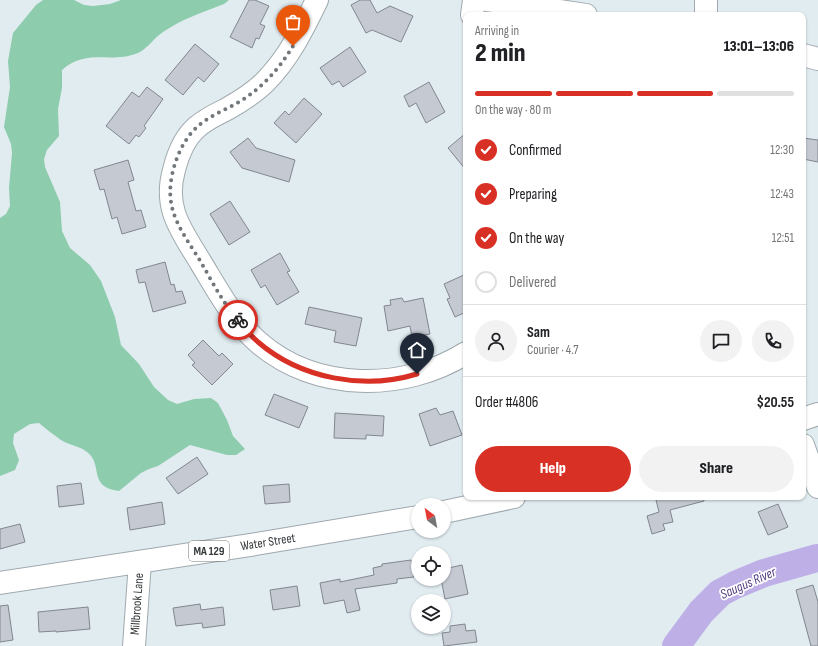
<!DOCTYPE html>
<html lang="en">
<head>
<meta charset="utf-8">
<style>
	body { margin:0; font-family:"Sofia Sans Condensed",sans-serif; background:#f2f2f2; color:#202124; height:100vh; display:flex; flex-direction:column; font-size:15px; white-space:nowrap }
	* { box-sizing:border-box; margin:0 }
	p { font-size:13px; color:#757577 }
	.icon { flex:none; width:22px; height:22px; fill:none; stroke:currentColor; stroke-width:2; stroke-linecap:round; stroke-linejoin:round }
	.map { position:relative; flex:1; overflow:hidden }
	.sheet { position:absolute; left:463px; top:12px; width:343px; height:488px; display:flex; flex-direction:column; background:#fff; border-radius:8px; box-shadow:0 1px 3px #0004 }
	.sheet>* { flex:none }
	.needle { width:26px; rotate:328deg }
	.controls { position:absolute; left:411px; top:498px; display:grid; gap:8px }
	.controls a { display:grid; place-items:center; width:40px; height:40px; border-radius:50%; background:#fff; box-shadow:0 1px 3px #0004; font-size:20px }
	.pin { position:absolute; display:grid; place-items:center; width:34px; height:34px; color:#fff; margin:-41px -17px; border-radius:50% 50% 50% 0; rotate:-45deg; box-shadow:0 0 4px #0007 }
	.pin .icon { rotate:45deg }
	.courier { position:absolute; display:grid; place-items:center; width:40px; height:40px; margin:-20px; border:3px solid #d93025; border-radius:50%; background:#fff; color:#222; box-shadow:0 1px 5px #0007 }
	.headline em { font-style:normal; font-weight:800 }
	.headline div { display:flex; flex-direction:column-reverse }
	.headline { display:flex; align-items:center; justify-content:space-between; height:68px; padding:0 12px }
	h1 { font-size:26px; font-weight:800; line-height:30px }
	.bar { display:grid; grid-template-columns:repeat(4,1fr); gap:6px 4px; align-content:center; height:48px; padding:0 12px }
	.bar i { height:5px; border-radius:3px; background:#e0e0e0 }
	.bar .on { background:#d93025 }
	.bar p { grid-column:span 4 }
	.line { display:flex; align-items:center; gap:10px; padding:0 12px; border-top:1px solid #e0e0e0 }
	.line div { flex:1 }
	.round { display:grid; place-items:center; flex:none; width:42px; height:42px; border-radius:21px; background:#f2f2f2 }
	ol { padding:0 12px; list-style:none }
	li { display:flex; align-items:center; gap:12px; height:44px }
	li p { margin-inline-start:auto }
	li .icon { padding:4px; border-radius:50%; background:#d93025; color:#fff; stroke-width:4 }
	li:last-child { color:#757577 }
	li i { width:22px; height:22px; border:2px solid #e0e0e0; border-radius:50% }
	.cta { display:flex; gap:8px; margin-top:auto; padding:8px 12px }
	.cta a { flex:1; height:46px; border-radius:24px; background:#d93025; color:#fff; font-size:16px; font-weight:800; line-height:46px; text-align:center }
	.cta a+a { background:#f2f2f2; color:#202124 }
	.map>svg:first-child { display:block }
</style>
</head>
<body>
<div class="map">
<svg width="818" height="646" viewBox="0 0 818 646">
	<rect width="100%" height="100%" fill="#e1ecf1"/>
	<!-- forest -->
	<path fill="#8dccad" d="M 43,0 L 74,0 L 84,5 L 93,6 L 110,4 L 121,0 L 229,0 L 224,4 C 203,12 182,19 163,32 C 155,37 147,49 138,53 C 111,64 87,48 62,70 L 62,88 L 58,109 L 59,136 L 47,150 L 44,159 L 45,167 L 60,202 L 62,231 L 70,248 L 90,265 L 101,281 L 115,317 L 121,345 L 139,364 L 154,387 L 168,400 L 177,404 L 194,399 L 211,398 L 218,403 L 227,420 L 233,436 L 245,449 L 236,455 L 227,455 L 190,445 L 158,466 L 149,469 L 141,473 L 119,491 C 87,487 104,465 87,452 C 80,446 69,445 61,440 C 54,435 46,429 39,423 L 30,424 L 14,434 L 13,443 L 19,460 L 15,470 L 0,476 L 0,218 L 6,214 L 10,206 L 9,188 L 12,153 L 11,144 L 4,127 L 10,87 L 8,61 L 13,33 L 36,5 Z"/>
	<g fill="none" stroke-linecap="round" stroke-linejoin="round">
		<!-- river -->
		<path stroke="#beb0e7" stroke-width="28" d="M 676,646 L 701,612 L 720,593 L 735,585 L 764,573 L 817,558"/>
	</g>
	<!-- building -->
	<path fill="#c4c9d2" stroke="#82868f" d="M 249,0 L 255,0 L 269,6 L 260,24 L 265,26 L 259,39 L 256,38 L 252,48 L 230,37 Z
		M 360,0 L 370,0 L 377,13 L 390,6 L 413,16 L 401,42 L 372,30 L 366,33 L 351,5 Z
		M 195,44 L 219,64 L 204,82 L 198,77 L 183,95 L 165,80 Z
		M 350,47 L 366,72 L 343,87 L 339,81 L 332,85 L 320,68 Z
		M 429,82 L 445,112 L 426,123 L 416,103 L 409,107 L 404,96 Z
		M 147,87 L 163,99 L 144,126 L 146,128 L 139,137 L 136,135 L 129,144 L 106,126 L 132,92 L 139,97 Z
		M 304,98 L 322,114 L 296,143 L 274,123 L 285,111 L 289,115 Z
		M 466,133 L 466,170 L 448,148 Z
		M 248,138 L 256,148 L 295,160 L 289,182 L 242,168 L 230,152 Z
		M 803,138 L 818,140 L 818,162 L 803,159 Z
		M 128,160 L 134,180 L 128,182 L 136,211 L 141,210 L 146,227 L 122,234 L 117,217 L 112,219 L 104,189 L 100,190 L 94,170 Z
		M 230,201 L 250,232 L 229,245 L 210,214 Z
		M 280,253 L 290,271 L 287,272 L 299,292 L 277,305 L 265,285 L 261,288 L 251,270 Z
		M 165,262 L 171,285 L 174,284 L 176,292 L 182,291 L 186,303 L 153,312 L 145,282 L 139,283 L 136,270 Z
		M 466,274 L 466,312 L 455,317 L 447,299 L 450,298 L 444,284 Z
		M 402,298 L 404,302 L 423,298 L 430,334 L 412,337 L 410,326 L 388,331 L 384,306 L 391,305 L 390,300 Z
		M 309,307 L 362,318 L 356,346 L 334,342 L 336,331 L 305,324 Z
		M 203,340 L 219,356 L 222,353 L 233,364 L 212,385 L 192,365 L 195,363 L 188,355 Z
		M 274,394 L 308,407 L 299,428 L 265,415 Z
		M 436,408 L 440,415 L 453,411 L 462,435 L 430,446 L 419,414 Z
		M 335,413 L 384,416 L 383,436 L 366,435 L 366,439 L 334,438 Z
		M 197,457 L 208,474 L 178,494 L 166,478 Z
		M 81,483 L 84,504 L 59,507 L 57,486 Z
		M 289,484 L 290,502 L 265,504 L 263,486 Z
		M 658,497 L 704,497 L 704,501 L 670,510 L 673,522 L 663,524 L 665,530 L 652,534 L 647,516 L 659,512 L 656,500 L 659,499 Z
		M 162,502 L 165,524 L 130,530 L 127,508 Z
		M 778,504 L 788,527 L 768,535 L 758,512 Z
		M 20,524 L 25,542 L 0,549 L 0,529 Z
		M 411,560 L 414,577 L 397,579 L 397,583 L 355,589 L 360,610 L 347,613 L 344,600 L 324,604 L 320,583 L 340,579 L 340,582 L 374,575 L 373,568 L 382,566 L 382,564 Z
		M 462,565 L 468,594 L 445,599 L 441,579 L 444,579 L 444,569 Z
		M 813,585 L 818,602 L 818,646 L 811,646 L 796,590 Z
		M 297,586 L 300,606 L 273,610 L 270,590 Z
		M 200,604 L 201,610 L 223,607 L 225,625 L 203,628 L 202,623 L 176,626 L 173,608 Z
		M 8,605 L 13,640 L 0,642 L 0,606 Z
		M 88,607 L 90,629 L 56,632 L 56,631 L 39,632 L 38,612 Z
		M 465,624 L 466,631 L 475,630 L 477,642 L 444,646 L 442,633 L 450,632 L 450,626 Z"/>
	<g fill="none" stroke-linecap="round" stroke-linejoin="round">
		<!-- minor casing -->
		<g stroke="#9fa9ae" stroke-width="24">
			<path id="minor" d="M 317,0 C 303,29 288,59 265,82 C 254,93 241,101 227,109 C 217,114 206,119 197,127 C 184,138 178,154 174,170 C 163,209 182,231 201,263 C 218,291 234,321 258,342 C 315,392 404,392 466,353
				M 487,0 L 586,15
				M 706,0 L 706,15
				M 472,15 L 474,0
				M 803,55 L 818,59
				M 134,646 L 140,562"/>
		</g>
		<!-- major casing -->
		<g stroke="#9fa9ae" stroke-width="24">
			<path id="major" d="M 803,419 L 818,414
				M 803,445 L 818,487
				M 444,512 L 514,497
				M 0,583 L 256,544 L 418,517"/>
		</g>
		<!-- minor -->
		<use href="#minor" stroke="#fff" stroke-width="22"/>
		<!-- major -->
		<use href="#major" stroke="#fff" stroke-width="22"/>
	</g>
	<g fill="none" stroke-linecap="round" stroke-linejoin="round">
		<!-- done -->
		<path stroke="#71777a" stroke-width="4" stroke-dasharray="0 7.2" d="M 238,320 C 223,303 213,283 202,264 C 191,245 174,224 171,202 C 167,178 179,143 197,127 C 209,116 225,110 239,102 C 262,88 279,69 293,46"/>
		<!-- route -->
		<path stroke="#d93025" stroke-width="5" d="M 238,320 C 244,328 251,336 258,342 C 301,379 364,390 417,374"/>
	</g>
	<g text-anchor="middle" dominant-baseline="central" stroke-width="3.5" stroke-linejoin="round" paint-order="stroke">
		<!-- shield labels -->
		<rect fill="#fff" stroke="#717475" stroke-width="1" x="189" y="541" width="40" height="20" rx="3"/>
		<g font-size="12" font-weight="bold" fill="#34383a">
			<text x="209" y="551">MA 129</text>
		</g>
		<!-- street labels -->
		<g font-size="13" fill="#34383a" stroke="#fff">
			<text transform="translate(268 542) rotate(-9)">Water Street</text>
			<text transform="translate(137 604) rotate(-86)">Millbrook Lane</text>
		</g>
		<!-- water labels -->
		<g font-size="14" font-style="italic" fill="#554083" stroke="#fff">
			<text transform="translate(748 583) rotate(-24)">Saugus River</text>
		</g>
	</g>
</svg>
<div class="controls">
<a><svg class="needle" viewBox="-14 -14 28 28"><path d="M0-13l5 13h-10z" fill="#e53935"/><path d="M0 13l5-13h-10z" fill="#757577"/></svg></a>
<a><svg class="icon" aria-label="locate" viewBox="0 0 24 24"><circle cx="12" cy="12" r="6"/><path d="M12 2v4M12 18v4M2 12h4M18 12h4"/></svg></a>
<a><svg class="icon" aria-label="layers" viewBox="0 0 24 24"><path d="M12 4l9 5-9 5-9-5zM3 14l9 5 9-5"/></svg></a>
</div>
<div class="pin" style="left:293px;top:46px;background:#ea580c"><svg class="icon" aria-label="bag" viewBox="0 0 24 24"><path d="M5 8h14l-1 12H6zM9 8a3 3 0 0 1 6 0"/></svg></div>
<div class="pin" style="left:417px;top:374px;background:#1f2937"><svg class="icon" aria-label="home" viewBox="0 0 24 24"><path d="M3 11l9-7 9 7M6 9v11h12V9"/></svg></div>
<div class="courier" style="left:238px;top:320px"><svg class="icon" aria-label="bike" viewBox="0 0 24 24"><circle cx="6" cy="16" r="4"/><circle cx="18" cy="16" r="4"/><path d="M6 16l4-8h5l3 8M10 8l3 8H6M13 5h3"/></svg></div>
<section class="sheet">
<div class="headline"><div><h1>2 min</h1><p>Arriving in</p></div><em>13:01–13:06</em></div>
<div class="bar"><i class="on"></i><i class="on"></i><i class="on"></i><i></i><p>On the way · 80 m</p></div>
<ol>
<li><svg class="icon" aria-label="check" viewBox="0 0 24 24"><path d="M5 12l5 5 9-10"/></svg>Confirmed<p>12:30</p></li>
<li><svg class="icon" aria-label="check" viewBox="0 0 24 24"><path d="M5 12l5 5 9-10"/></svg>Preparing<p>12:43</p></li>
<li><svg class="icon" aria-label="check" viewBox="0 0 24 24"><path d="M5 12l5 5 9-10"/></svg>On the way<p>12:51</p></li>
<li><i></i>Delivered</li>
</ol>
<div class="line" style="height:72px"><a class="round"><svg class="icon" aria-label="person" viewBox="0 0 24 24"><circle cx="12" cy="8" r="4"/><path d="M4 21q1-7 8-7t8 7"/></svg></a><div><b>Sam</b><p>Courier · 4.7</p></div><a class="round"><svg class="icon" aria-label="chat" viewBox="0 0 24 24"><path d="M4 5h16v11H9l-5 4z"/></svg></a><a class="round"><svg class="icon" aria-label="phone" viewBox="0 0 24 24"><path d="M5 4h4l2 5-3 2q2 4 5 5l2-3 5 2v4C11 20 4 13 5 4z"/></svg></a></div>
<div class="line" style="height:52px"><div>Order #4806</div><b>$20.55</b></div>
<div class="cta"><a>Help</a><a>Share</a></div>
</section>
</div>
</body>
</html>
